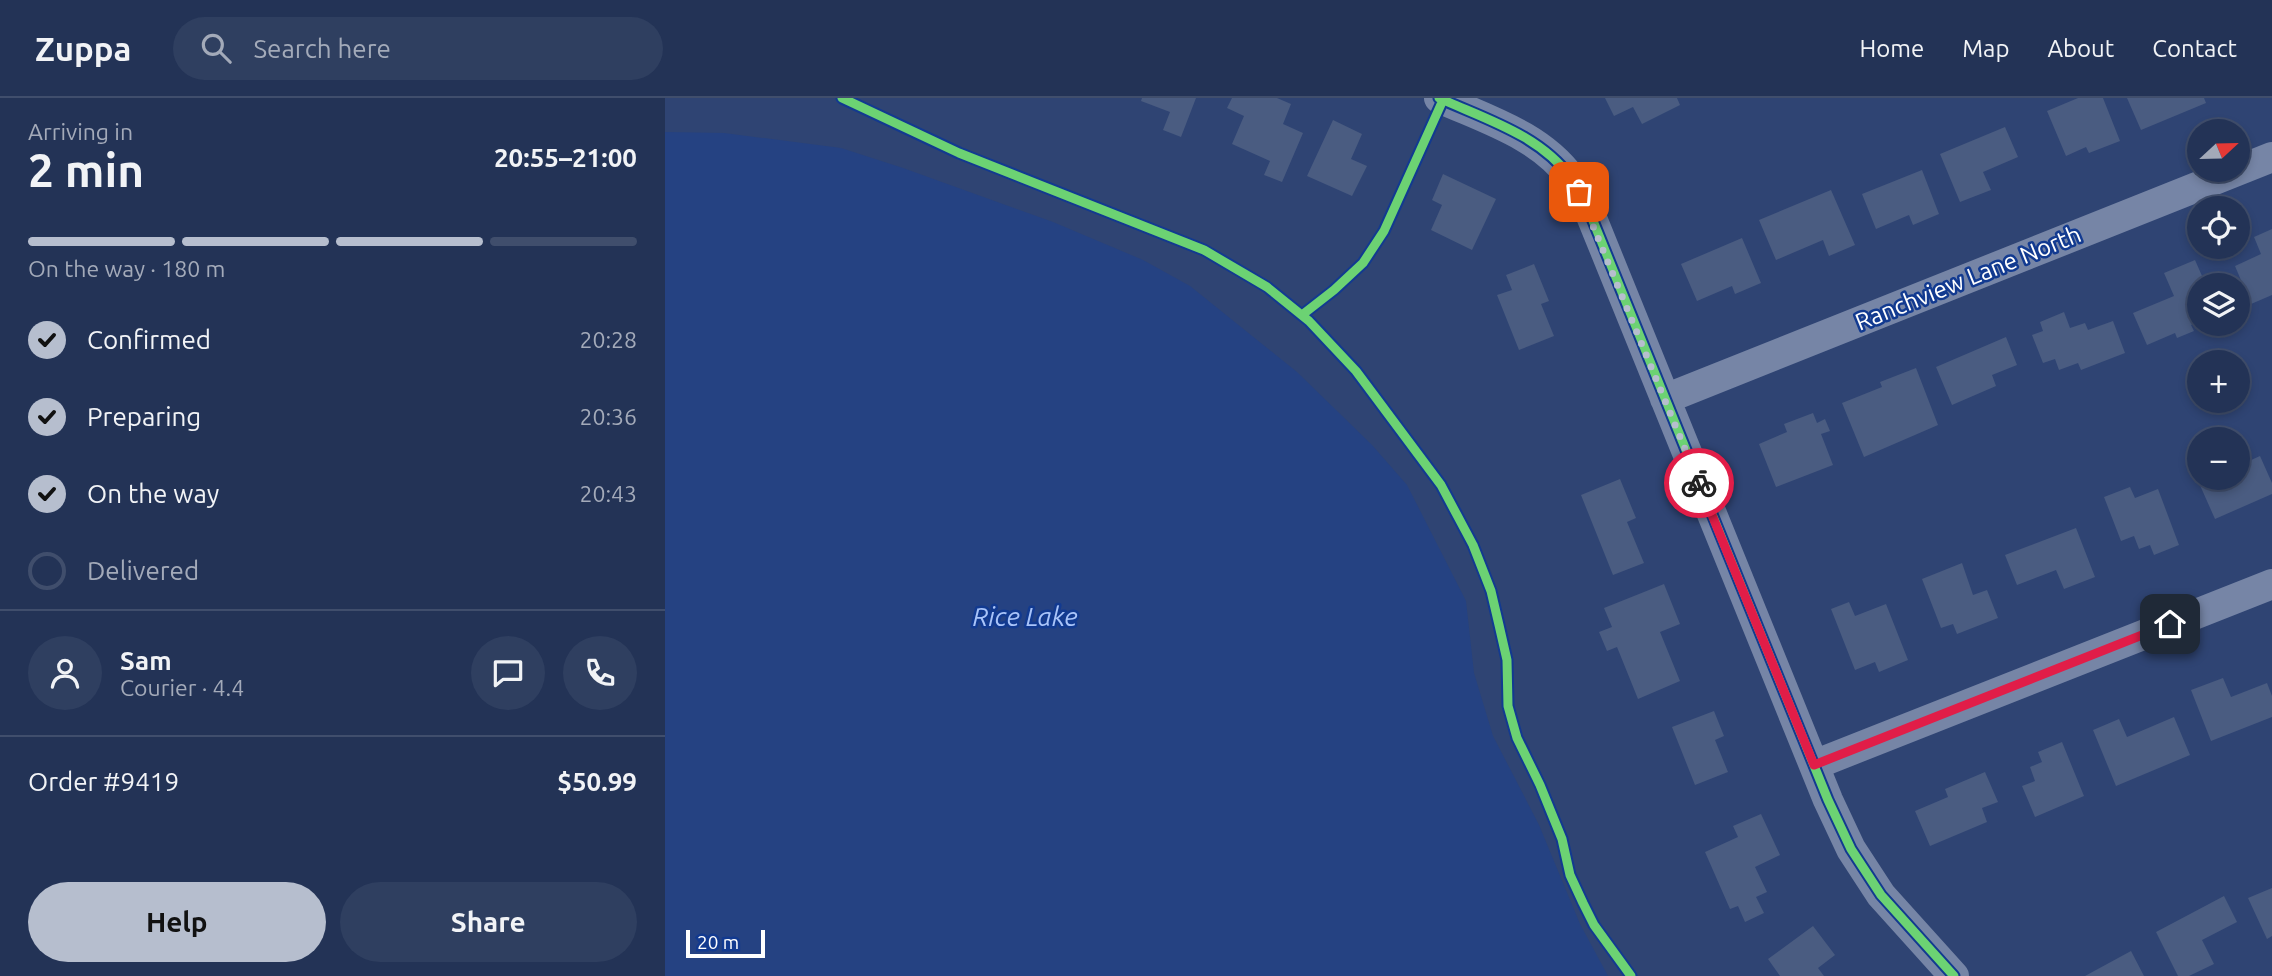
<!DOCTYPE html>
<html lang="en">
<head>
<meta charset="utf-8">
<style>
	body { margin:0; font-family:Ubuntu,sans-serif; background:#2f3f60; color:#f1f3f6; height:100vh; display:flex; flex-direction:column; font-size:26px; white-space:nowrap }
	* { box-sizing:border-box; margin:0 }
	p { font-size:23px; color:#a3aab9 }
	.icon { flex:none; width:38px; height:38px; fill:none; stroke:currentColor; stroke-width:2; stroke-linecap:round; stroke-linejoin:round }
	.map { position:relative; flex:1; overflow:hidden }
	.side { display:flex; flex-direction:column; background:#233356; width:665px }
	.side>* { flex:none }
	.needle { width:46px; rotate:68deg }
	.controls { position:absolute; left:1522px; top:21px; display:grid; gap:14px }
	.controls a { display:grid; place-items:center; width:63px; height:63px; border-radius:50%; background:#233356; box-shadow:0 4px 10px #0003,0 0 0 2px #404e6c; font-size:35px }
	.scale { position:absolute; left:21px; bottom:18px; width:79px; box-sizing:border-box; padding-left:7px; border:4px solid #fff; border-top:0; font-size:19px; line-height:24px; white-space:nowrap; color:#fff; -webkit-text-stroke:5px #123a90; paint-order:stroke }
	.pin { position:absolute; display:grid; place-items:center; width:60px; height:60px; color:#fff; margin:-30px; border-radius:14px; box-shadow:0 4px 10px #0006 }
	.courier { position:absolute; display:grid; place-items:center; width:70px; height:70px; margin:-35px; border:5px solid #e11d48; border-radius:50%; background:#fff; color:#222; box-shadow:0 2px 9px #0007 }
	.head em { font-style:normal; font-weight:700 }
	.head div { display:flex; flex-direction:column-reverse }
	.head { display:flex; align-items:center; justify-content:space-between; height:119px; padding:0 28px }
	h1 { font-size:46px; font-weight:700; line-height:52px }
	.bar { display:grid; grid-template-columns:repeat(4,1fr); gap:10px 7px; align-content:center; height:84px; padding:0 28px }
	.bar i { height:9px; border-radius:5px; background:#404e6c }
	.bar .selected { background:#b6bece }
	.bar p { grid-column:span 4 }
	.line { display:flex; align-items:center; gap:18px; padding:0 28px; border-top:2px solid #404e6c }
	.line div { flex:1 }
	.round { display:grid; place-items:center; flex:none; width:74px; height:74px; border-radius:37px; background:#2f3f60 }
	ol { padding:0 28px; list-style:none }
	li { display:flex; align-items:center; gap:21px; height:77px }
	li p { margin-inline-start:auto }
	li .icon { padding:7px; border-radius:50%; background:#b6bece; color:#111; stroke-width:4 }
	li:last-child { color:#a3aab9 }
	li i { width:38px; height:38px; border:4px solid #404e6c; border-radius:50% }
	.action { display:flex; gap:14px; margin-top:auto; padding:14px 28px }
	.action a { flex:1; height:80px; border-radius:42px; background:#b6bece; color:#111; font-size:28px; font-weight:700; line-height:80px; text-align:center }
	.action a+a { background:#2f3f60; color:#f1f3f6 }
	header { display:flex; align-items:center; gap:42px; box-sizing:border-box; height:98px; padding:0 35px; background:#233356; border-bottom:2px solid #404e6c }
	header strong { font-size:33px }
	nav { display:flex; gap:38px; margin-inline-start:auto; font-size:24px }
	.search { width:490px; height:63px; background:#2f3f60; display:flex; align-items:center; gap:18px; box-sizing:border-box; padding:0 24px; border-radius:38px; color:#a3aab9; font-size:26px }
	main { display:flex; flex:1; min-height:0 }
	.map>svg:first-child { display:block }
</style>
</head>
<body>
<header>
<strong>Zuppa</strong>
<div class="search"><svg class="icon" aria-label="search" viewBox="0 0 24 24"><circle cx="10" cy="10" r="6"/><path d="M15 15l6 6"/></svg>Search here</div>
<nav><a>Home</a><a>Map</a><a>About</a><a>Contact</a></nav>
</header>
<main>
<section class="side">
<div class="head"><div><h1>2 min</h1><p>Arriving in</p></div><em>20:55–21:00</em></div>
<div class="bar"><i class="selected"></i><i class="selected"></i><i class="selected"></i><i></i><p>On the way · 180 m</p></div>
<ol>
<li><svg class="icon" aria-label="check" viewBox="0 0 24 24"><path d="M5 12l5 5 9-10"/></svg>Confirmed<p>20:28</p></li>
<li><svg class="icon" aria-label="check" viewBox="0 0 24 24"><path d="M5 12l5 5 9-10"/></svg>Preparing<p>20:36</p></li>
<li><svg class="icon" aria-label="check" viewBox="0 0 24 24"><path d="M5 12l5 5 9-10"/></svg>On the way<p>20:43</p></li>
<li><i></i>Delivered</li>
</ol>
<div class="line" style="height:126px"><a class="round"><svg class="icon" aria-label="person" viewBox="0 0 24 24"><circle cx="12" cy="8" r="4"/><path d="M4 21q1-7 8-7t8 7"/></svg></a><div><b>Sam</b><p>Courier · 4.4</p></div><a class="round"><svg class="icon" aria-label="chat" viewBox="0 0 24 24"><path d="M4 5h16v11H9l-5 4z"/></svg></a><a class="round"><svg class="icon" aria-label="phone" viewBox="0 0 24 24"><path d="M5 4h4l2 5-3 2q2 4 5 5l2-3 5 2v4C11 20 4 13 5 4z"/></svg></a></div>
<div class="line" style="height:91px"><div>Order #9419</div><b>$50.99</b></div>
<div class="action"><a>Help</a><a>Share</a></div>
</section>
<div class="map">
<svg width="1607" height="878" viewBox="0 0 1607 878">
	<rect width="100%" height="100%" fill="#2f4473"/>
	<!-- water -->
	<path fill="#254282" d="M 0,34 L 59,35 L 176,50 L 238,70 L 388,124 L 478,162 L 525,188 L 632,274 L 707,347 L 742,387 L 801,503 L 809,575 L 828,638 L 874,727 L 915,826 L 943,878 L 0,878 Z"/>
	<!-- building -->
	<path fill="#4a5c81" d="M 477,0 L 531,0 L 516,39 L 498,32 L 505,14 L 476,3 Z
		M 567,0 L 612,0 L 626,6 L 618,26 L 638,35 L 617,84 L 599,77 L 605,63 L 567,46 L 579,18 L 562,10 Z
		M 940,0 L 1012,0 L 1015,7 L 977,26 L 968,9 L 949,18 Z
		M 1413,0 L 1438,0 L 1455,43 L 1424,55 L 1421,49 L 1401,58 L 1382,13 Z
		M 1462,0 L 1539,0 L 1541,5 L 1476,32 Z
		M 668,22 L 697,36 L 686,61 L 702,68 L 687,98 L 642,78 Z
		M 1340,29 L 1353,59 L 1318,74 L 1326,92 L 1295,104 L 1275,56 Z
		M 1257,72 L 1274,116 L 1248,127 L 1244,117 L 1211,131 L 1197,96 Z
		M 778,76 L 831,101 L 807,152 L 766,132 L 777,107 L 767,102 Z
		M 1166,92 L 1190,147 L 1164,158 L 1158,142 L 1111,162 L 1094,122 Z
		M 1607,131 L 1607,197 L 1586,206 L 1570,168 L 1596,156 L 1589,139 Z
		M 1077,140 L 1096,185 L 1070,196 L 1067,188 L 1032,203 L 1016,166 Z
		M 1530,162 L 1541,187 L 1535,187 L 1535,223 L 1526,227 L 1529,233 L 1512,240 L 1510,235 L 1482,247 L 1468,215 L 1509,198 L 1499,175 Z
		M 869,166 L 884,203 L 876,206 L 889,238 L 854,252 L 832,197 L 847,192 L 841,177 Z
		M 1399,214 L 1405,230 L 1420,225 L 1423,232 L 1448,223 L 1460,255 L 1416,272 L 1413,265 L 1394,272 L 1390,261 L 1378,265 L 1367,237 L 1378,233 L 1375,224 Z
		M 1341,239 L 1352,267 L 1327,277 L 1331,288 L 1287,307 L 1271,269 Z
		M 1251,270 L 1273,327 L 1199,359 L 1177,305 L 1217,289 L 1215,284 Z
		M 1148,315 L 1152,325 L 1160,321 L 1165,333 L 1156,336 L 1168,367 L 1111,389 L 1094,346 L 1122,334 L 1119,326 Z
		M 1595,358 L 1607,385 L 1607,396 L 1550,421 L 1534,385 L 1545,380 L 1573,380 L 1573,368 Z
		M 955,381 L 971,420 L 962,424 L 979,465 L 948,477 L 916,397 Z
		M 1465,389 L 1470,400 L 1493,391 L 1514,447 L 1489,457 L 1485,447 L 1474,451 L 1469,438 L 1456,443 L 1439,399 Z
		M 1411,430 L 1430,479 L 1399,491 L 1391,472 L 1352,487 L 1340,457 Z
		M 1297,465 L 1308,497 L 1322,492 L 1333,520 L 1292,536 L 1288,526 L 1276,530 L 1257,481 Z
		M 999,486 L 1015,526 L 995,534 L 1015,583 L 973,601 L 952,549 L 942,553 L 934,534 L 947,529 L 939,510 Z
		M 1184,504 L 1190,518 L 1221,506 L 1243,562 L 1214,574 L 1210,564 L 1190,572 L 1166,511 Z
		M 1558,580 L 1566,599 L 1602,585 L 1607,598 L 1607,619 L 1546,643 L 1526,592 Z
		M 1049,613 L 1059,638 L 1050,642 L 1063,674 L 1030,687 L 1007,629 Z
		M 1509,619 L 1525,657 L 1451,688 L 1428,632 L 1454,621 L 1462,639 Z
		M 1397,644 L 1419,698 L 1370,719 L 1357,688 L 1370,683 L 1365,669 L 1377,664 L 1373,654 Z
		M 1320,674 L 1333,704 L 1317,710 L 1322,724 L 1265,748 L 1250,713 L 1283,699 L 1280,691 Z
		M 1096,716 L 1115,757 L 1090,769 L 1102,794 L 1091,799 L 1099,815 L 1080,824 L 1073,808 L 1065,811 L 1040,754 L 1073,739 L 1068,728 Z
		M 1607,790 L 1607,838 L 1602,841 L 1583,800 Z
		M 1559,798 L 1572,824 L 1537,842 L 1549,866 L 1524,878 L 1513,878 L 1491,834 Z
		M 1148,828 L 1170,857 L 1153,870 L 1159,878 L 1115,878 L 1103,861 Z
		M 1466,853 L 1479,878 L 1420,878 Z"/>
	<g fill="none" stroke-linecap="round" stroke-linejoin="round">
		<!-- minor -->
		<path stroke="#7685a6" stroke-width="30" d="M 774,0 C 820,21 875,37 906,80 C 912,88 917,99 922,108 L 1163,702 L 1186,751 L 1216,797 L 1289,878
			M 1000,301 L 1607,59
			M 1149,667 L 1607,486"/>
		<!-- cycleway casing -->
		<g stroke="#123a90" stroke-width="13">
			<path id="cycleway" d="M 177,0 L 294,55 L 539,152 L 602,189 L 644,223 L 691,273 L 776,387 L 808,447 L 826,493 L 834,527 L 842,562 L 843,608 L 852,640 L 875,687 L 897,741 L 905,777 L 918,805 L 929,827 L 966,878
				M 774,0 C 820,21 875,37 906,80 C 912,88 917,99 922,108 L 1163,702 L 1186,751 L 1216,797 L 1289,878
				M 637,217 L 669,192 L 698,165 L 719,133 L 778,2"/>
		</g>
		<!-- cycleway -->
		<use href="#cycleway" stroke="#6cd273" stroke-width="9"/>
	</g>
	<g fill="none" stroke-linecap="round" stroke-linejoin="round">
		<!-- done -->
		<path stroke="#b6bece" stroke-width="7" stroke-dasharray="0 12.6" d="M 914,94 L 1034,385"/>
		<!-- route -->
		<path stroke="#e11d48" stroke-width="9" d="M 1034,385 L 1149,667 L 1505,526"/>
	</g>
	<g text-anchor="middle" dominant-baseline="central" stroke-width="5" stroke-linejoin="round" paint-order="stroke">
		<!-- street labels -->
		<g font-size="24" fill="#fff" stroke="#123a90">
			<text transform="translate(1303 180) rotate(-22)">Ranchview Lane North</text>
		</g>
		<!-- water labels -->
		<g font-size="26" font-style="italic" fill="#a9c4f9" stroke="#123a90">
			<text x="360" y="518">Rice Lake</text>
		</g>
	</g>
</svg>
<div class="controls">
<a><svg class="needle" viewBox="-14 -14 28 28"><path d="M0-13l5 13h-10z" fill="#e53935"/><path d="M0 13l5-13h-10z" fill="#a3aab9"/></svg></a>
<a><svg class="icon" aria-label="locate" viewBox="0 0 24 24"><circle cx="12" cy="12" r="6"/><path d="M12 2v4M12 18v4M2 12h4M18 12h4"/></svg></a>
<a><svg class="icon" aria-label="layers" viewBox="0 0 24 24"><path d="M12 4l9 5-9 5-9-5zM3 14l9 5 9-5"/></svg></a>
<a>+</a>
<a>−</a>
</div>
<div class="scale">20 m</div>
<div class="pin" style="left:914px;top:94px;background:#ea580c"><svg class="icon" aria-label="bag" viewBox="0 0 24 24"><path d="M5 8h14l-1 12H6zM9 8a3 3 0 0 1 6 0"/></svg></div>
<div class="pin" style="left:1505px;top:526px;background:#1f2937"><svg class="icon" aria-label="home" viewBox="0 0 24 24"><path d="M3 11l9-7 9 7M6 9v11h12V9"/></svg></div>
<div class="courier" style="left:1034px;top:385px"><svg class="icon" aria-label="bike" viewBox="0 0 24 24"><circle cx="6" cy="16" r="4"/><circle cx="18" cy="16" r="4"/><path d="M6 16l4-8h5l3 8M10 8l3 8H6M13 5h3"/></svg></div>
</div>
</main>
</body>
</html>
